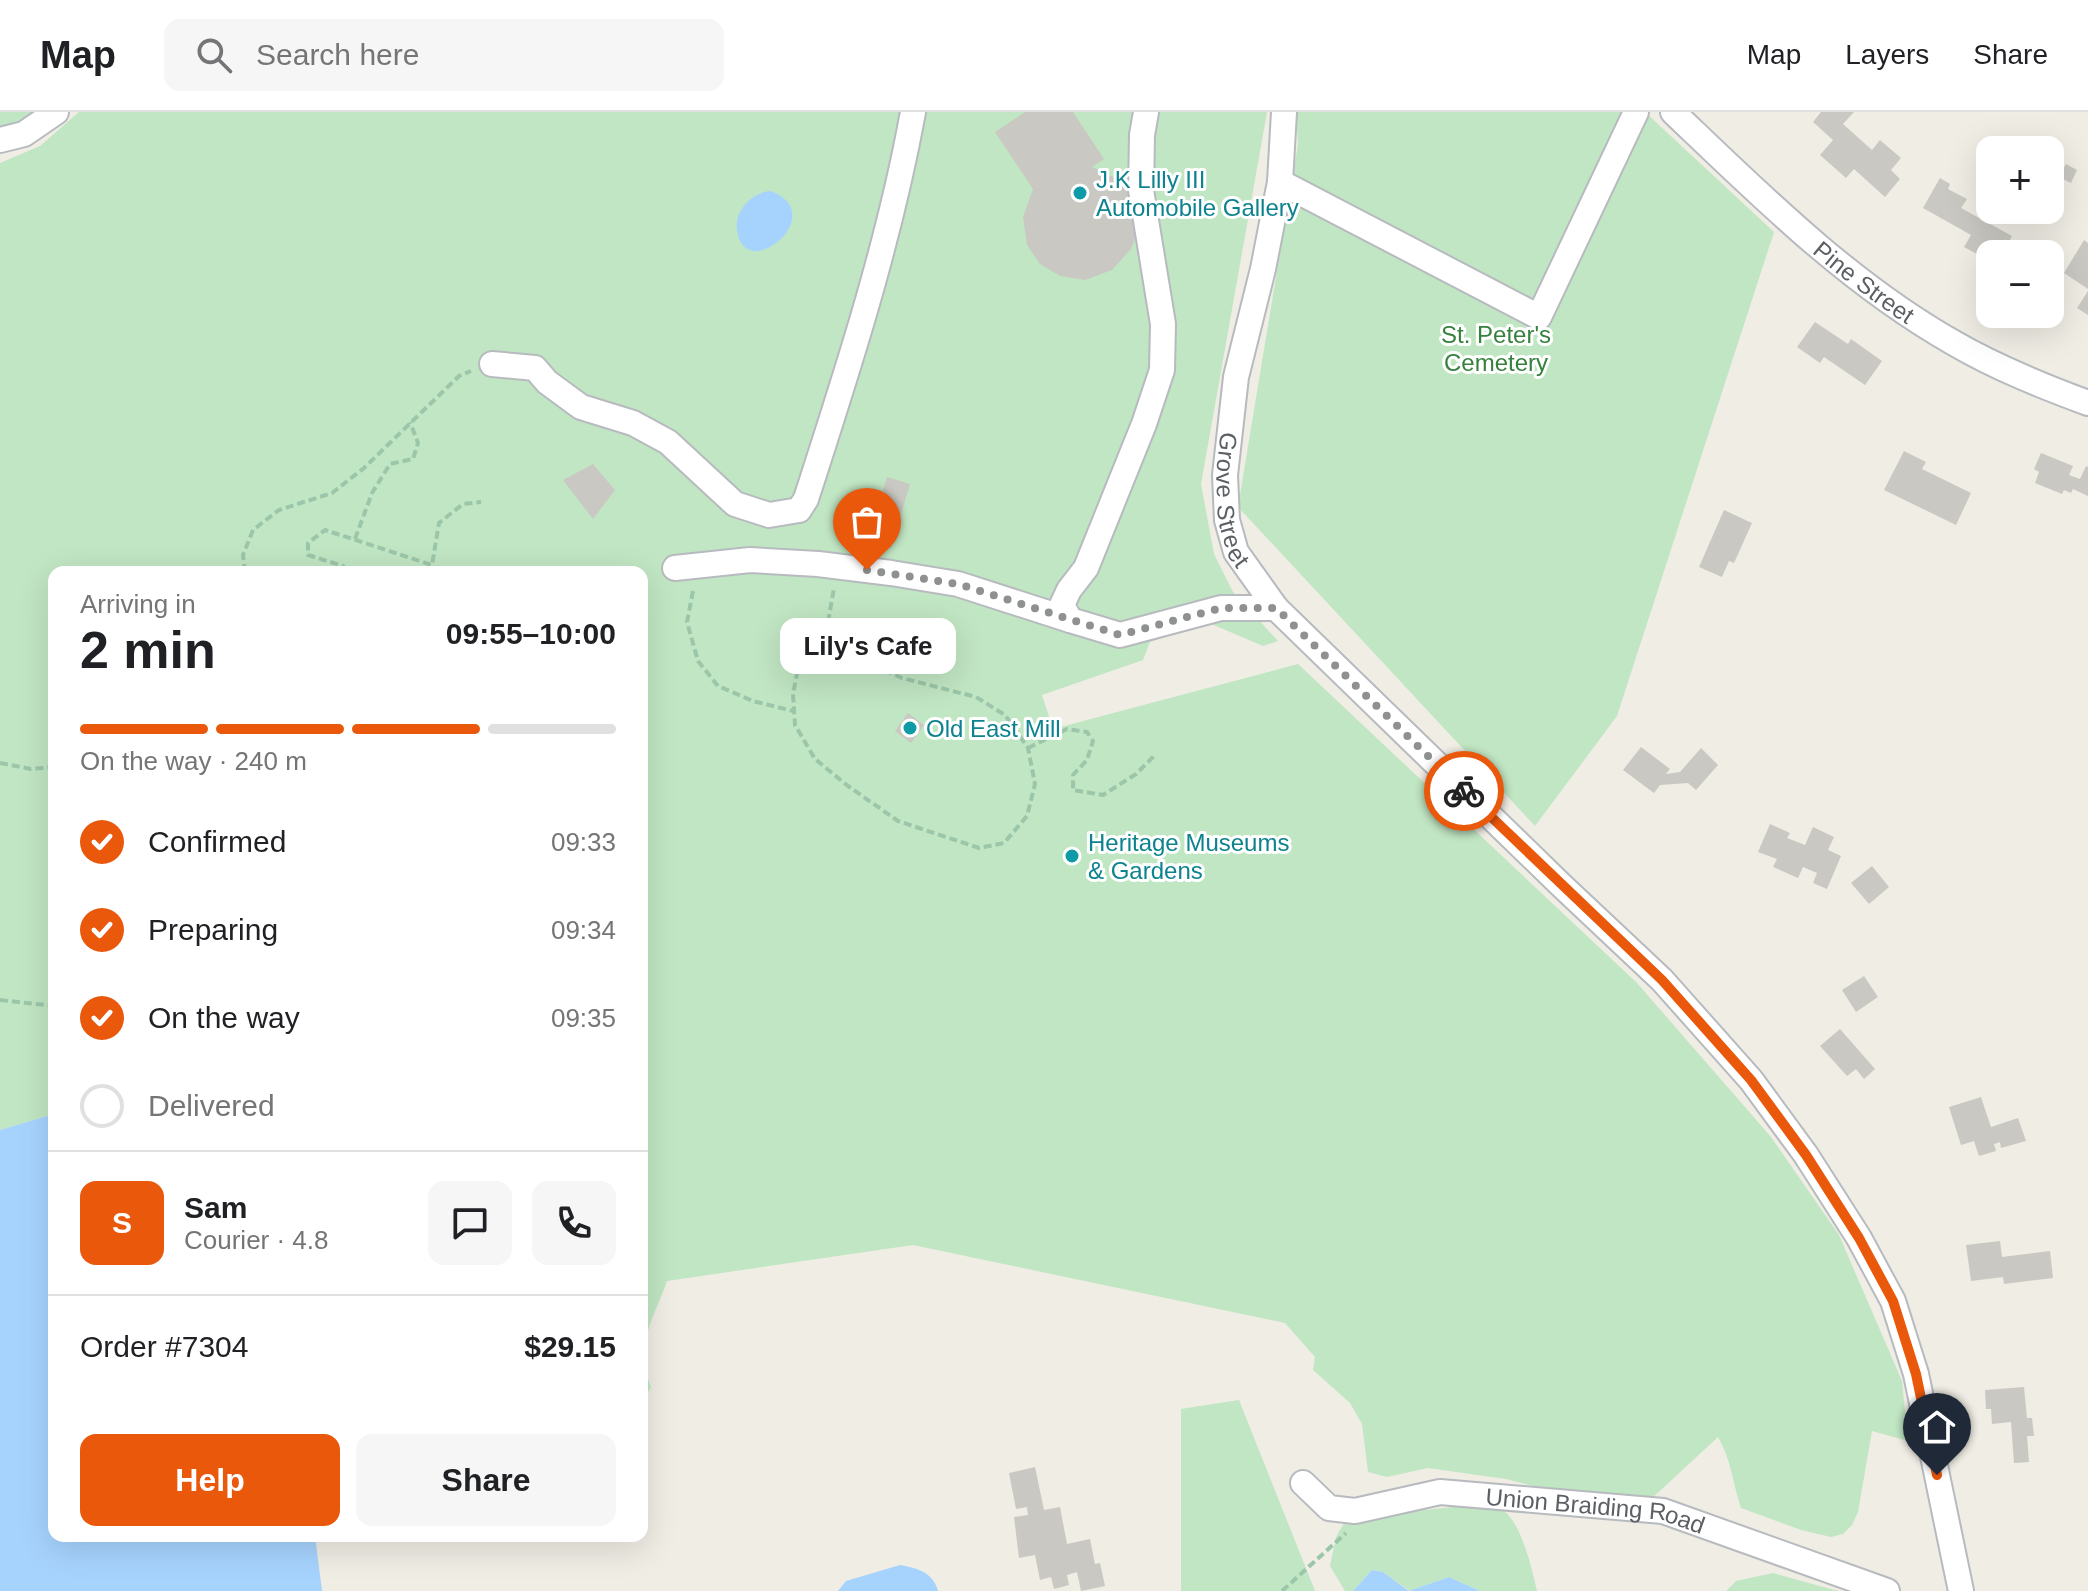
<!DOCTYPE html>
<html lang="en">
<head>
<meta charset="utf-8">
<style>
	body { margin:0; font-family:Helvetica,sans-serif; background:#f6f6f6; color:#202124; height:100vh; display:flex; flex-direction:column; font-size:30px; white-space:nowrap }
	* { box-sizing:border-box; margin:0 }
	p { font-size:26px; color:#757577 }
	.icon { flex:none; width:44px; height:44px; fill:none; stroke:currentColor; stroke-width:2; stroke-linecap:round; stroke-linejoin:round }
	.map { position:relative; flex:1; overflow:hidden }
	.details { position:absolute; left:48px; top:454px; width:600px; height:976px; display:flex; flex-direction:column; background:#fff; border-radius:16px; box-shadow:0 8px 32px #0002 }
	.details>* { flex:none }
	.fabs { position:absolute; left:1976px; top:24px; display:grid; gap:16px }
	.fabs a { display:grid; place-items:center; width:88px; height:88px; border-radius:16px; background:#fff; box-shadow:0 8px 32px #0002; font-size:40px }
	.pin { position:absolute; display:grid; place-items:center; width:68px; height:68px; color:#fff; margin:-82px -34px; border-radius:50% 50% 50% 0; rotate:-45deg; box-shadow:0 0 8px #0007 }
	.pin .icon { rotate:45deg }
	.courier { position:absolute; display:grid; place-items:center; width:80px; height:80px; margin:-40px; border:6px solid #ea580c; border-radius:50%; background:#fff; color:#222; box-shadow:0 2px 10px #0007 }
	.bubble { position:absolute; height:56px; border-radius:16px; background:#fff; box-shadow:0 8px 32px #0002; font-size:26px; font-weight:700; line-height:56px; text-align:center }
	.head em { font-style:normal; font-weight:700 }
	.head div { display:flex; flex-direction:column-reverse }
	.head { display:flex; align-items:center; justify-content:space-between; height:136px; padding:0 32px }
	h1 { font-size:52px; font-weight:700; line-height:60px }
	.bar { display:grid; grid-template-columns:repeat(4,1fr); gap:12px 8px; align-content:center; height:96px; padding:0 32px }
	.bar i { height:10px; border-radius:6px; background:#e0e0e0 }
	.bar .selected { background:#ea580c }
	.bar p { grid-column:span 4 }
	.line { display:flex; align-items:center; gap:20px; padding:0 32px; border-top:2px solid #e0e0e0 }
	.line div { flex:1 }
	.round { display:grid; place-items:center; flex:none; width:84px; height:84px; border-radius:16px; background:#f6f6f6 }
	ol { padding:0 32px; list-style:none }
	li { display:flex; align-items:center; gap:24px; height:88px }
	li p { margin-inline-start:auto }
	li .icon { padding:8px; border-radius:50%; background:#ea580c; color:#fff; stroke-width:4 }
	li:last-child { color:#757577 }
	li i { width:44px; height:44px; border:4px solid #e0e0e0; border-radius:50% }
	.button { display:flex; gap:16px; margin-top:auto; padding:16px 32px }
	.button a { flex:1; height:92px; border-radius:16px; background:#ea580c; color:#fff; font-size:32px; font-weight:700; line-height:92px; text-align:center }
	.button a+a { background:#f6f6f6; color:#202124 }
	header { display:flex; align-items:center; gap:48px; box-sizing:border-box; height:112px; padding:0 40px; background:#fff; border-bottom:2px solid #e0e0e0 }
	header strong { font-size:38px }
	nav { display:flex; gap:44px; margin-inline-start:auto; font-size:28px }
	.search { width:560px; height:72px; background:#f6f6f6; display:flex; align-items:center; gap:20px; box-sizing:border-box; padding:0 28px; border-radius:16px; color:#757577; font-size:30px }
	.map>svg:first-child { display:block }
</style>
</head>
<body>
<header>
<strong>Map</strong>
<div class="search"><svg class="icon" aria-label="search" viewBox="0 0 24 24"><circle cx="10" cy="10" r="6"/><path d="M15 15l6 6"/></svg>Search here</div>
<nav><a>Map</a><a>Layers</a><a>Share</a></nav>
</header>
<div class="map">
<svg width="2088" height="1479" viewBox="0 0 2088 1479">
	<rect width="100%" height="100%" fill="#efede4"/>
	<!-- green -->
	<path fill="#c1e6c3" d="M 0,0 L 41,0 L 16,14 L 0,18 Z
		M 79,0 L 1267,0 L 1201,372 L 1214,442 L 1233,480 L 1278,529 L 1263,534 L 1209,511 L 1150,530 L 1143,548 L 1042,583 L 1053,617 L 1298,552 L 1637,871 L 1771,1025 L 1839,1123 L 1902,1269 L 1908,1329 L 1872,1319 L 1858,1400 L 1852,1413 L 1843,1422 L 1831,1425 L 1801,1418 L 1741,1396 C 1733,1372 1731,1347 1718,1325 L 1636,1401 L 1506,1367 L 1428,1356 L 1387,1365 L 1368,1360 L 1362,1312 L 1350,1291 L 1313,1258 L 1315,1245 L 1285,1211 L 913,1133 L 667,1169 C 653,1209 634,1232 651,1275 L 642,1290 L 642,460 L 54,460 L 54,1002 L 0,1018 L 0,51 L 40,34 Z
		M 1296,0 L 1645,0 L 1774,120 L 1617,604 L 1535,714 L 1238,395 L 1298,32 Z
		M 1239,1288 L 1315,1479 L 1181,1479 L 1181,1297 Z
		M 1463,1394 C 1474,1395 1492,1392 1501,1397 C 1521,1408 1532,1457 1537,1479 L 1480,1479 L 1449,1465 L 1410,1479 L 1383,1460 L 1372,1458 L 1353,1479 L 1345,1479 L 1330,1454 L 1336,1425 L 1347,1406 Z
		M 1773,1461 L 1838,1479 L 1726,1479 L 1736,1469 Z"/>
	<!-- water -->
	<path fill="#a6d3fd" d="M 771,79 C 832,103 744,174 737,118 C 734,99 752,80 771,79 Z
		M 54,1002 L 54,1424 L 315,1424 L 322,1479 L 0,1479 L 0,1018 Z
		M 900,1453 C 917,1456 933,1460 938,1479 L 838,1479 L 846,1469 Z
		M 1372,1458 L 1383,1460 L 1409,1479 L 1449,1465 L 1480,1479 L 1353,1479 Z"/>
	<!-- building -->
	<path fill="#cac8c2" d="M 1025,0 L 1073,0 L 1104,47 L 1092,55 L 1117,67 L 1131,85 L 1137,109 L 1136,124 L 1131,137 L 1112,158 L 1085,168 L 1060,164 L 1040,152 L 1027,133 L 1023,105 L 1033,77 L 995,20 Z
		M 1821,0 L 1854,0 L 1843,12 L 1872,38 L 1880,28 L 1901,46 L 1891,58 L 1900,67 L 1885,85 L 1854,57 L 1846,66 L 1820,43 L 1833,28 L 1813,10 Z
		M 2066,52 L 2077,58 L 2071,71 L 2059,65 Z
		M 1940,66 L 1950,72 L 1948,77 L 1967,87 L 1961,96 L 2012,124 L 2003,142 L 1990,142 L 1990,149 L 1964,135 L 1971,123 L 1923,96 Z
		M 2084,128 L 2088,131 L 2088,177 L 2064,161 Z
		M 2088,179 L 2088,203 L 2077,196 Z
		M 1815,210 L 1848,232 L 1851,227 L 1882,249 L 1865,273 L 1824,245 L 1820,251 L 1797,235 Z
		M 1904,339 L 1926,350 L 1922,357 L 1971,381 L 1956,413 L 1884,378 Z
		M 2041,341 L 2073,354 L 2069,363 L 2080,367 L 2086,354 L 2088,355 L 2088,384 L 2073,377 L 2071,381 L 2064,378 L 2062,382 L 2035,371 L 2039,360 L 2034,357 Z
		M 593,352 L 615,378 L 593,407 L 563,368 Z
		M 887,365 L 910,372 L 891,436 L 841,421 L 851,389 L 877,397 Z
		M 1724,398 L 1752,411 L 1734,451 L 1729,449 L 1722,465 L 1699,455 Z
		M 908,601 L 924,613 L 911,631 L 895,619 Z
		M 1641,635 L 1670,657 L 1666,662 L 1680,660 L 1701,636 L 1718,653 L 1696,678 L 1688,671 L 1660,673 L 1654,681 L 1623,658 Z
		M 1770,712 L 1790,721 L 1787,726 L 1805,733 L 1813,715 L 1834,725 L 1828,738 L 1841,744 L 1827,777 L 1813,771 L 1817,761 L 1803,755 L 1798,766 L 1773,755 L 1777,747 L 1758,740 Z
		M 1872,754 L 1889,775 L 1869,792 L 1851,771 Z
		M 1864,864 L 1878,885 L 1856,900 L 1842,878 Z
		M 1840,917 L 1875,957 L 1864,967 L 1856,957 L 1847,964 L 1820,934 Z
		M 1981,985 L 1991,1015 L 2018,1006 L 2026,1029 L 2001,1036 L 2000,1030 L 1994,1032 L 1996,1039 L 1979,1044 L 1974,1029 L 1961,1033 L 1949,995 Z
		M 2000,1129 L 2002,1145 L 2050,1139 L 2053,1166 L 2004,1172 L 2003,1165 L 1971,1169 L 1966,1133 Z
		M 2024,1275 L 2027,1306 L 2032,1306 L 2034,1324 L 2027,1324 L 2029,1350 L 2014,1351 L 2011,1310 L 1992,1312 L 1991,1297 L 1986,1297 L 1985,1278 Z
		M 1035,1355 L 1044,1398 L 1060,1395 L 1067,1432 L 1090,1427 L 1095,1452 L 1100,1451 L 1105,1474 L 1081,1479 L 1077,1460 L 1067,1463 L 1069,1473 L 1054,1477 L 1051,1465 L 1040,1468 L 1035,1443 L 1019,1446 L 1014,1405 L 1028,1403 L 1027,1395 L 1016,1397 L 1009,1361 Z"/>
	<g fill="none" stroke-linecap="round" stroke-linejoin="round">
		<!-- minor casing -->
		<g stroke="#b7babe" stroke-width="28">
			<g id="minor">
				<path d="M 1146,0 L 1142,23 L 1141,78 L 1163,212 L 1162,258 L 1144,312 L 1086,456 L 1069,478 L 1062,493 L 1070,508 L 1120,523 L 1221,496 L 1276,496"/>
				<path id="s1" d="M 1284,0 L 1280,70 L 1263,157 L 1236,265 L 1225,363 L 1227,408 L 1236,440 L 1276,496 L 1561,773 L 1662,868 L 1751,968 L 1806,1043 L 1859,1126 L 1893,1189 L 1916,1262 L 1961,1479"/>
				<path id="s2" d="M 1673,0 C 1760,83 1848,171 1954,231 C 1997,256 2042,274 2088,291"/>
				<path d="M 0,28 L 24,22 L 56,0"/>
				<path d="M 1280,70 L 1539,205 L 1636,0"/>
				<path d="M 492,252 L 535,256 L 547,270 L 581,295 L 633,311 L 668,330 L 735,392 L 769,403 L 799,398 L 806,387 C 847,260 889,132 913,0"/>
				<path d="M 675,456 L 750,448 L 818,452 L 891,461 L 958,472 L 1070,508"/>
				<path id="s3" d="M 1303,1371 L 1329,1396 L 1355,1399 L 1440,1380 L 1663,1399 L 1887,1479"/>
			</g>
		</g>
		<!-- path -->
		<path stroke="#9bc6a9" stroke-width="4" stroke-dasharray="8 4" stroke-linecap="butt" d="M 355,427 L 372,381 L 390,352 L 413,347 L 418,331 L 410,310
			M 245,460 L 243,443 L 253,418 L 279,398 L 332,381 L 364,356 L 459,264 L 471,259
			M 346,460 L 343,454 L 308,443 L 308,431 L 325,418 L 432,453 L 439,411 L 463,392 L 481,390
			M 693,479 L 687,510 L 698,549 L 718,574 L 753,589 L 793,599
			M 828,510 L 802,536 L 793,582 L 795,613 L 815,647 L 848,674 L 898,709 L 979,736 L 1004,731 L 1027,704 L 1035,672 L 1028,636 L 1005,603 L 976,585 L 902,566 L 868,551 L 839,528 L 828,510 L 834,476
			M 1028,636 L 1067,617 L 1087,620 L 1093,629 L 1087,648 L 1073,663 L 1073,678 L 1103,683 L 1136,662 L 1155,643
			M 0,651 L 31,657 L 54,655
			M 0,888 L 54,894
			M 1282,1479 L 1346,1421"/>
		<!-- minor -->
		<use href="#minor" stroke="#fff" stroke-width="24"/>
	</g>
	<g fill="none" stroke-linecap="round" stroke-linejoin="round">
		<!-- done -->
		<path stroke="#8f9191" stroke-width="8" stroke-dasharray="0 14.4" d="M 867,458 L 958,472 L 1120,523 L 1221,496 L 1276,496 L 1464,679"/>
		<!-- route -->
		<path stroke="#ea580c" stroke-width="10" d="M 1464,679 L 1662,868 L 1751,968 L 1806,1043 L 1859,1126 L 1893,1189 L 1916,1262 L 1937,1363"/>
	</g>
	<!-- markers -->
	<g fill="#0f9aa8" stroke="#fff" stroke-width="3">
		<circle cx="1080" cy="81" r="8"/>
		<circle cx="910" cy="616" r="8"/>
		<circle cx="1072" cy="744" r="8"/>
	</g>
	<g text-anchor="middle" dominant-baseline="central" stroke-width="6" stroke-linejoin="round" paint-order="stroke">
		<!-- culture labels -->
		<g font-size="24" fill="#0d838f" stroke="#fff" text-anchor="start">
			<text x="1096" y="67">J.K Lilly III<tspan x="1096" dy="28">Automobile Gallery</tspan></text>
			<text x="926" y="616">Old East Mill</text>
			<text x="1088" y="730">Heritage Museums<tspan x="1088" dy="28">&amp; Gardens</tspan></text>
		</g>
		<!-- street labels -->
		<g font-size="24" fill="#5c6065" stroke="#fff">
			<text stroke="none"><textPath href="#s2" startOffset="256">Pine Street</textPath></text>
			<text stroke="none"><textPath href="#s1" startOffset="394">Grove Street</textPath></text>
			<text stroke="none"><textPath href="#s3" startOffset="306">Union Braiding Road</textPath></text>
		</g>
		<!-- park labels -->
		<g font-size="24" fill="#36823d" stroke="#fff">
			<text x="1496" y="222">St. Peter's<tspan x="1496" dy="28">Cemetery</tspan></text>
		</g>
	</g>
</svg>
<div class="fabs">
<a>+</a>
<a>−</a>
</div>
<div class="pin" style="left:867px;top:458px;background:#ea580c"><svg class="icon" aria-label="bag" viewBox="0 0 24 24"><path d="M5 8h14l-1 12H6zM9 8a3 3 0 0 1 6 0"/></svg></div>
<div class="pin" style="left:1937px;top:1363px;background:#1f2937"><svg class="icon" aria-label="home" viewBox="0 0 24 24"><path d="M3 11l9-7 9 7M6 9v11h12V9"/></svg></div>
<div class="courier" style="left:1464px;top:679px"><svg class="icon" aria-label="bike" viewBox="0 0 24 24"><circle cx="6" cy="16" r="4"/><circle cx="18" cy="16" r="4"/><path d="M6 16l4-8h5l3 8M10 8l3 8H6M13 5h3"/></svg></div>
<div class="bubble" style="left:780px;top:506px;width:176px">Lily's Cafe</div>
<section class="details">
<div class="head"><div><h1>2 min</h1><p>Arriving in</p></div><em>09:55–10:00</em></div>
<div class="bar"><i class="selected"></i><i class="selected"></i><i class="selected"></i><i></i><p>On the way · 240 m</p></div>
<ol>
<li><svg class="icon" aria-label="check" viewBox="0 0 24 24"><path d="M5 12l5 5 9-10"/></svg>Confirmed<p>09:33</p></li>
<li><svg class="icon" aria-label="check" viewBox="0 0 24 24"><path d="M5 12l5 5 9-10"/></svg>Preparing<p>09:34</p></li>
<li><svg class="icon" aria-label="check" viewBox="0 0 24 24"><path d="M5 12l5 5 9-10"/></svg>On the way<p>09:35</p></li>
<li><i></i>Delivered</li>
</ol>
<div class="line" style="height:144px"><b class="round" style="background:#ea580c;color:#fff">S</b><div><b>Sam</b><p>Courier · 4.8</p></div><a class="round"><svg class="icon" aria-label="chat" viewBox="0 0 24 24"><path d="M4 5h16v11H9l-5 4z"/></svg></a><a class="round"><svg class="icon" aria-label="phone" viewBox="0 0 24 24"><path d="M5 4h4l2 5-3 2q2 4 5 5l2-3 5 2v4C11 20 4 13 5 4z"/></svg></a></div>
<div class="line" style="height:104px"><div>Order #7304</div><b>$29.15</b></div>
<div class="button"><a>Help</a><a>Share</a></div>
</section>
</div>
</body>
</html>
